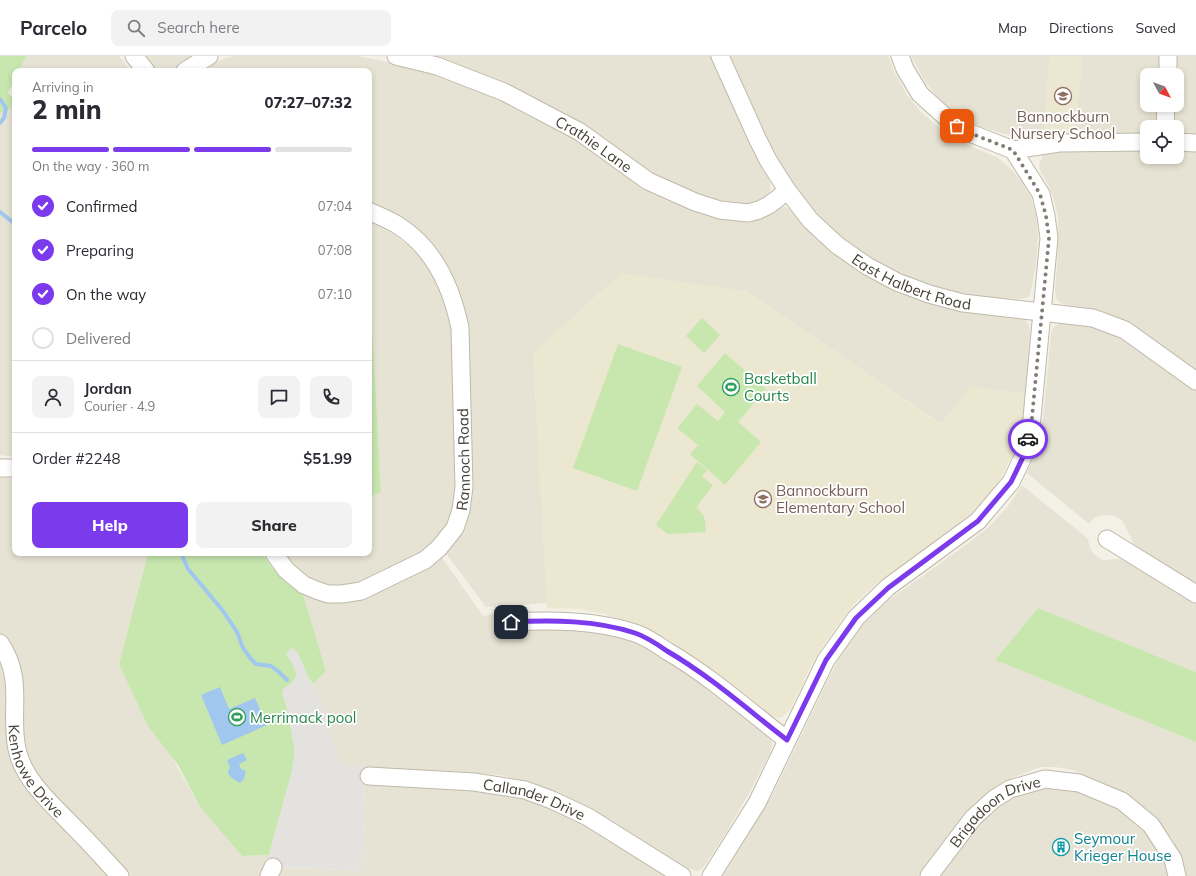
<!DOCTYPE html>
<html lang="en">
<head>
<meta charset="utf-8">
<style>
	body { margin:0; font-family:Mulish,sans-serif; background:#f2f2f3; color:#2b2b33; height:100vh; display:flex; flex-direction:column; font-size:15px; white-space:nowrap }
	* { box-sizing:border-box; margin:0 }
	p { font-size:13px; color:#7c7c81 }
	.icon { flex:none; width:22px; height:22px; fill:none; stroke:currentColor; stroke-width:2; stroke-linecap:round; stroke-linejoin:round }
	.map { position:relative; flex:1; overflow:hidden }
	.side { position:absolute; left:12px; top:12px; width:360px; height:488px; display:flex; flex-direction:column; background:#fff; border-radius:8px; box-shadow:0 2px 6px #0003 }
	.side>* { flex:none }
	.needle { width:26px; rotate:131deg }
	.tools { position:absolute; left:1140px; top:12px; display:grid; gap:8px }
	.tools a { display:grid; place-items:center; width:44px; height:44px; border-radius:8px; background:#fff; box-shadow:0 2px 6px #0003; font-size:20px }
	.pin { position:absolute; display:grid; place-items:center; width:34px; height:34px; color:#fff; margin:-17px; border-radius:8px; box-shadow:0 2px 6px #0006 }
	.courier { position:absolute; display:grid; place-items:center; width:40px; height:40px; margin:-20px; border:3px solid #7c3aed; border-radius:50%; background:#fff; color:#222; box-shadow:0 1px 5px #0007 }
	.overview em { font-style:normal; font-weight:800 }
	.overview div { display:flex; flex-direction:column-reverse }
	.overview { display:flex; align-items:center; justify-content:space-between; height:68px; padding:0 20px }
	h1 { font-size:26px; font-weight:800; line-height:30px }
	.bar { display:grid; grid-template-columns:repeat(4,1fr); gap:6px 4px; align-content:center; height:48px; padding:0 20px }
	.bar i { height:5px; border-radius:3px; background:#e1e1e2 }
	.bar .current { background:#7c3aed }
	.bar p { grid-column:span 4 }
	.line { display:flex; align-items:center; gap:10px; padding:0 20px; border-top:1px solid #e1e1e2 }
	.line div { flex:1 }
	.round { display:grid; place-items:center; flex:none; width:42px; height:42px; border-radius:8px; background:#f2f2f3 }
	ol { padding:0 20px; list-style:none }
	li { display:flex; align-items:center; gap:12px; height:44px }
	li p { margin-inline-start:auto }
	li .icon { padding:4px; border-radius:50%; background:#7c3aed; color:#fff; stroke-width:4 }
	li:last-child { color:#7c7c81 }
	li i { width:22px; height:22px; border:2px solid #e1e1e2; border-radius:50% }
	.cta { display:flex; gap:8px; margin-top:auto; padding:8px 20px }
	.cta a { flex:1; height:46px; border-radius:8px; background:#7c3aed; color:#fff; font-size:16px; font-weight:800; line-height:46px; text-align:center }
	.cta a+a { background:#f2f2f3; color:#2b2b33 }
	header { display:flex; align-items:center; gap:24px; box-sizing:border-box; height:56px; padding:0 20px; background:#fff; border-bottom:1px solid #e1e1e2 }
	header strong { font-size:19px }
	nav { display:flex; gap:22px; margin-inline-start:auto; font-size:14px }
	.search { width:280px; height:36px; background:#f2f2f3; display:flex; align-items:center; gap:10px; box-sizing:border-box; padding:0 14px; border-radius:8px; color:#7c7c81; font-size:15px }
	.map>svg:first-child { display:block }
</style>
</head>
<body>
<header>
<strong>Parcelo</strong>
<div class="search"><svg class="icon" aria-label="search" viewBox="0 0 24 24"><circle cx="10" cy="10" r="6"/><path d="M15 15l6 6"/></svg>Search here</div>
<nav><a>Map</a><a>Directions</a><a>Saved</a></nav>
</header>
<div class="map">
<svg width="1196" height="820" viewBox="0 0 1196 820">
	<rect width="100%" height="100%" fill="#f3f0e6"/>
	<!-- residential -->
	<path fill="#e7e3d4" d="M 26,0 L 119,0 L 131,15 L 19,15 Z
		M 140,0 L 194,0 L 171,15 L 155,15 L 150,12 Z
		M 233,0 L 358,0 L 408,10 L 439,19 L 492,39 L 564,75 L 649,134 L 667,144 L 691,153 L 785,151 L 788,152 L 828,190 L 890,230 L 920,244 L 948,252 L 974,257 L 1022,262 L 1025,263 L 1029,269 L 1030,276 L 1025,338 L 971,331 L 941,368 L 746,235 L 533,297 L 547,547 L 486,551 L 445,496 L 461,475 L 469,457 L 473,435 L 466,289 L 460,239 L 450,217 L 369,148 L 369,15 L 199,15 L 223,3 Z
		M 429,0 L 711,0 L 758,104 L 770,126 L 770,134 L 769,137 L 766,141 L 758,146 L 748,150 L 736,149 L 685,135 L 662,124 L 641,111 L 572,63 L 509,29 L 472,14 Z
		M 728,0 L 888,0 L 894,15 L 907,39 L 921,56 L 942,74 L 966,88 L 998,102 L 1011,113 L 1022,126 L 1031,142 L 1036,158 L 1038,182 L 1036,209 L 1030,239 L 1026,242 L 1020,243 L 963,239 L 928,230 L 905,221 L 879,208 L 851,189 L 827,170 L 810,151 L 786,120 L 770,92 Z
		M 911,0 L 1050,0 L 1043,81 L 1004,78 L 981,71 L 955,57 L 939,43 L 925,26 Z
		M 1082,0 L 1160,0 L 1159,19 L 1147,19 L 1147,49 L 1157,49 L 1156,71 L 1147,71 L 1147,78 L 1075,80 Z
		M 1176,0 L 1196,0 L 1196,80 L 1181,77 L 1177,75 L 1177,71 L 1174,71 L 1172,68 L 1173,49 L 1177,49 L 1177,19 L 1175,19 Z
		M 15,51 L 15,400 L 8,400 L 0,399 L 0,57 Z
		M 1057,94 L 1147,94 L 1147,101 L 1177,101 L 1177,94 L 1196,95 L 1196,314 L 1140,275 L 1100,256 L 1088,252 L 1066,249 L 1061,247 L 1057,244 L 1055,236 L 1058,195 L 1058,161 L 1054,144 L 1049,131 L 1040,114 L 1039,109 L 1043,99 L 1048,96 Z
		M 369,165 L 393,178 L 410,191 L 426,207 L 438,226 L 445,248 L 451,270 L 458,433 L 452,459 L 445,474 L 426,494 L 411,503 L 361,525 L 342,530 L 331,530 L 319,528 L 300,519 L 281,497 L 369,497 L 369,442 L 381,436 L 372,265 L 369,263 Z
		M 1062,266 L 1083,267 L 1111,275 L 1136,290 L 1196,333 L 1196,529 L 1139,493 L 1134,488 L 1122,464 L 1116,461 L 1111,459 L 1099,460 L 1094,462 L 1089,468 L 1027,417 L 1033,404 L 1040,380 L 1043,364 L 1051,278 L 1052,274 L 1055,270 Z
		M 0,422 L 15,422 L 15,497 L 148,497 L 119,608 L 200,751 L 242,800 L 269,799 L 264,820 L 0,820 Z
		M 1022,429 L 1087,482 L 1092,496 L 1096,500 L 1103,504 L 1120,503 L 1125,505 L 1196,545 L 1196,616 L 1038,552 L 995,604 L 1196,686 L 1196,820 L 1186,820 L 1185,812 L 1173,784 L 1158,765 L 1145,752 L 1108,729 L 1072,714 L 1055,711 L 1040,711 L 1006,724 L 986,738 L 974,750 L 920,820 L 723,820 L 774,736 L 825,630 L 843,594 L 858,574 L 886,546 L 970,486 L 990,470 L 1009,449 Z
		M 441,500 L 483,560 L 505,556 L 507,576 L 532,574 L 572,572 L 612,578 L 643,590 L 691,618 L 769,680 L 772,686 L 772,690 L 770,697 L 753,730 L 723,782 L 703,812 L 697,815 L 686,812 L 591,753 L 556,736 L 524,725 L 500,719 L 477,717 L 369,712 L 340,707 L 313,628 L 326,615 L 303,538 L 317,543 Z
		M 365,727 L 428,730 L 509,738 L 540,747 L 570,760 L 670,820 L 276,820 L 278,811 L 362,815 Z
		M 1056,730 L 1078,735 L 1119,752 L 1143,769 L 1162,796 L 1170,820 L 939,820 L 993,752 L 1002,745 L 1038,732 Z"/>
	<!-- education -->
	<path fill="#ece7d0" d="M 1050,0 L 1082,0 L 1075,80 L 1043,81 Z
		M 621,217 L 746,235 L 940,368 L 971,331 L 1025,338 L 1024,358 L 1020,379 L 1012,400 L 1001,421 L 992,435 L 977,452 L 959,467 L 876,528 L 857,545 L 843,562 L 824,588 L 810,612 L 790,654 L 782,661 L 776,662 L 770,659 L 745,638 L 685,595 L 666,582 L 634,568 L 608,559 L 581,553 L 547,552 L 533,297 Z"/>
	<!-- green -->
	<path fill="#c7e7af" d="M 0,0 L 26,0 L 19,15 L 15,15 L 15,23 L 8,37 L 15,44 L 15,51 L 0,57 Z
		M 702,262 L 720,279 L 704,297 L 686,280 Z
		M 369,263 L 372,265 L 381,436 L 369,442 Z
		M 618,288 L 682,311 L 637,435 L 573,412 Z
		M 725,297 L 766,333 L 738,366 L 761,386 L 725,429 L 690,398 L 698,389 L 677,372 L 697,348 L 718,365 L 725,356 L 697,330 Z
		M 697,406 L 707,414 L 702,421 L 713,429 L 696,452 C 706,459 705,464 706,476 L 668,478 L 656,469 Z
		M 148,497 L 262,497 C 274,515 283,527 303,538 L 326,615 L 313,628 C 304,617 303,603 292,591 L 293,609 L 297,618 L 293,626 L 282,637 L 286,648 L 294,689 L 294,704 L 291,719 L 269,799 L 242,800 L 200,751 L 178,709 L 148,670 L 119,608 Z
		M 1038,552 L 1196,616 L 1196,686 L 995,604 Z"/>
	<!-- parking -->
	<path fill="#e4e2de" d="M 292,591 L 298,597 L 309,623 L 313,628 L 318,638 L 340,707 L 369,712 L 365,728 L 362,815 L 266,810 L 291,719 L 294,704 L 294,689 L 286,648 L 282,637 L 284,632 L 293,626 L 297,618 L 293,609 L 286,598 Z"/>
	<!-- water -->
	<path fill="#a2c7ef" d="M 220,631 L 229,653 L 255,642 L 267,669 L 222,689 L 201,639 Z
		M 243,697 L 247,704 L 239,708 L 241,713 L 246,715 L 244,723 L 240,727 C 235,723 228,722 228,714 L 230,712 L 227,704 Z"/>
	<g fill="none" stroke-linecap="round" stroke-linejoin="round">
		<!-- stream -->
		<path stroke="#a2c7ef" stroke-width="4" d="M 0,43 L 6,52 L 4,62 L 0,67
			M 0,156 L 15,168
			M 181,497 L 188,513 L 223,555 L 237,576 L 243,592 L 251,603 L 256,608 L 271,610 L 279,616 L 287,624"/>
		<!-- minor casing -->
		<g stroke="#beb9a9" stroke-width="19">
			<g id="minor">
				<path d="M 134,0 L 146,15"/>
				<path id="s1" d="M 396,0 L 437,10 L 504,36 L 580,76 L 648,125 L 695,146 L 720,154 L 748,157 L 759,154 L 769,149 L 777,143 L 787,134"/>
				<path id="s2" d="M 720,0 L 757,82 L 768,104 L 787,134 L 810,164 L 837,189 L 867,210 L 897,226 L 929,238 L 963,247 L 1093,262 L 1125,274 L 1196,325"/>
				<path d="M 185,15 L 209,0"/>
				<path d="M 1168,19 L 1168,0"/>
				<path d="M 1165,71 L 1166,49"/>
				<path d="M 1177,86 L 1196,87"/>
				<path d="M 1013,94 L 1059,87 L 1147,86"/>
				<path d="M 0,412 L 15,412"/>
				<path d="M 1107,483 L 1196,538"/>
				<path id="s3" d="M 274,497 L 286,514 L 304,529 L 316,534 L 328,538 L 342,538 L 361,535 L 425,504 L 439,492 L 455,472 L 461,454 L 464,431 L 460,272 C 452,233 435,193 399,170 C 390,164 379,160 369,155"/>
				<path d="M 511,566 C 552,564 596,564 635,577 C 647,581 657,588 667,595 C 710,620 748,654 787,684"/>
				<path id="s4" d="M 0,587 C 25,624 9,655 17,693 C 23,724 53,749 74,771 C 90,787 105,804 120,820"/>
				<path id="s5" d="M 369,720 L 474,726 L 525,734 L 552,744 L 588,761 L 682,820"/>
				<path d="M 269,820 L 273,811"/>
				<path d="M 711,820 L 757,747 L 826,604 L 856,562 L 888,531 L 978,465 L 1011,426 L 1024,399 L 1031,372 L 1049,182 L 1046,160 L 1041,138 L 1013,94 L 965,75 L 950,65 L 920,38 L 905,13 L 900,0"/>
				<path id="s6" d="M 929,820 L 973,762 L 994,743 L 1010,733 L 1045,723 L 1079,727 L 1122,745 L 1151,769 L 1173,803 L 1177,820"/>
			</g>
		</g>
		<!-- minor -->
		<use href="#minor" stroke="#fff" stroke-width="17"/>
	</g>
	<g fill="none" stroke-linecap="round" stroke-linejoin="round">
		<!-- done -->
		<path stroke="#827e73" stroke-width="4" stroke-dasharray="0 7.2" d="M 957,70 L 965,75 L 1013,94 L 1040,138 L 1046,160 L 1049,182 L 1031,372 L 1028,383"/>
		<!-- route -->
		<path stroke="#7c3aed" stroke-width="5" d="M 511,566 C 552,564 596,564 635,577 C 647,581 657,588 667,595 C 710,620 748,654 787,684 L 826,604 L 856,562 L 888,532 L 978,465 L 1011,426 L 1024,399 L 1028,383"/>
	</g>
	<!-- icons -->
	<defs>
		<g id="school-ring" transform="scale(0.9)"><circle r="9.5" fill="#fff" stroke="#8d6e63" stroke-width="1.5"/><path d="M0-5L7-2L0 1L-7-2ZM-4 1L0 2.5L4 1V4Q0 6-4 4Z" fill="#8d6e63"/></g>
		<g id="stadium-ring" transform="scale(0.9)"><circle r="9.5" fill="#fff" stroke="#2e9e5b" stroke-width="1.5"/><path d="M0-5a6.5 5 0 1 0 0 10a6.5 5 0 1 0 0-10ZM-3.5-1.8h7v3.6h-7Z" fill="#2e9e5b"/></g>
		<g id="building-ring" transform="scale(0.9)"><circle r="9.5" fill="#fff" stroke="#0f9aa8" stroke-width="1.5"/><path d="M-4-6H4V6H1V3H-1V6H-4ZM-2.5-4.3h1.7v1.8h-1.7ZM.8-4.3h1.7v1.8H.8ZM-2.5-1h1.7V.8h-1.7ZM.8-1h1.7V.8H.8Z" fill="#0f9aa8"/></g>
	</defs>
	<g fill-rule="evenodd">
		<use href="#school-ring" x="1063" y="40"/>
		<use href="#stadium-ring" x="731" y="331"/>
		<use href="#school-ring" x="763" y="443"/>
		<use href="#stadium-ring" x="237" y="661"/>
		<use href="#building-ring" x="1061" y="791"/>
	</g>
	<g text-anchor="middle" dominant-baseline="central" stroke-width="3.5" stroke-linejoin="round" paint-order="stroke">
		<!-- education labels -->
		<g font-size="15" fill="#785e54" stroke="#fff">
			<text x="1063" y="60">Bannockburn<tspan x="1063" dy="17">Nursery School</tspan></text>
			<text x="776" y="434" text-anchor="start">Bannockburn<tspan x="776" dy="17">Elementary School</tspan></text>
		</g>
		<!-- street labels -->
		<g font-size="15" fill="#454135" stroke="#fff">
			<text stroke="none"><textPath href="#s1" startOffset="218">Crathie Lane</textPath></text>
			<text stroke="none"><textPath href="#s2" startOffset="309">East Halbert Road</textPath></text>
			<text stroke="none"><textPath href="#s3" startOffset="288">Rannoch Road</textPath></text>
			<text stroke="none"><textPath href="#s4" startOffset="137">Kenhowe Drive</textPath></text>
			<text stroke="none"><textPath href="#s5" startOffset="168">Callander Drive</textPath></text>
			<text stroke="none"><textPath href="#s6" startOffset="95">Brigadoon Drive</textPath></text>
		</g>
		<!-- leisure labels -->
		<g font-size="15" fill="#27864d" stroke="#fff" text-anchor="start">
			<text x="744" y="322">Basketball<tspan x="744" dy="17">Courts</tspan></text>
			<text x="250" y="661">Merrimack pool</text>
		</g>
		<!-- culture labels -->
		<g font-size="15" fill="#0d838f" stroke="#fff" text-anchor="start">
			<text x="1074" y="782">Seymour<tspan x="1074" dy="17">Krieger House</tspan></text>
		</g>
	</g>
</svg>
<div class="tools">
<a><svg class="needle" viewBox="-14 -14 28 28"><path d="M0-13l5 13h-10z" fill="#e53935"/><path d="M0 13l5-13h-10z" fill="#7c7c81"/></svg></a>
<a><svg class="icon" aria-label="locate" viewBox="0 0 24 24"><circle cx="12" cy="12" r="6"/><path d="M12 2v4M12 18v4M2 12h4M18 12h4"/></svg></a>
</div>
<div class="pin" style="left:957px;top:70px;background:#ea580c"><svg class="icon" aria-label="bag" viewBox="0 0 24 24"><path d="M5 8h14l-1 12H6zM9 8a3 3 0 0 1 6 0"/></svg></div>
<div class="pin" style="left:511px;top:566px;background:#1f2937"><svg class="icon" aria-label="home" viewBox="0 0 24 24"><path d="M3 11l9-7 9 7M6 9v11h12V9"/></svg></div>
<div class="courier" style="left:1028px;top:383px"><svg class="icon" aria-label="car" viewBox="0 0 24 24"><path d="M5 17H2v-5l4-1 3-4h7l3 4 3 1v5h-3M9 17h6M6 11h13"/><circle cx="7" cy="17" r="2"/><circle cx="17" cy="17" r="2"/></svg></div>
<section class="side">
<div class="overview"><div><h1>2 min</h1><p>Arriving in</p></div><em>07:27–07:32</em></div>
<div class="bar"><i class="current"></i><i class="current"></i><i class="current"></i><i></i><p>On the way · 360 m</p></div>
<ol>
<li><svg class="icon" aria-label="check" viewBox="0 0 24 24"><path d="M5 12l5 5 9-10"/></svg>Confirmed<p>07:04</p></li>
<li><svg class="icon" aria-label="check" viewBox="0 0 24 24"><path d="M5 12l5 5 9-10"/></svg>Preparing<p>07:08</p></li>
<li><svg class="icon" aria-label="check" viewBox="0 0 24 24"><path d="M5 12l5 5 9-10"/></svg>On the way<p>07:10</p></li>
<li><i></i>Delivered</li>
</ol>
<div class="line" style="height:72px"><a class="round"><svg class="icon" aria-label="person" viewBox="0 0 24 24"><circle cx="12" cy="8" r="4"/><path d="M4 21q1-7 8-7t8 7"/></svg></a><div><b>Jordan</b><p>Courier · 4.9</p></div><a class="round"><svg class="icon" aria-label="chat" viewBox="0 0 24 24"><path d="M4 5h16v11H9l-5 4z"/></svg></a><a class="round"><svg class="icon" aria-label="phone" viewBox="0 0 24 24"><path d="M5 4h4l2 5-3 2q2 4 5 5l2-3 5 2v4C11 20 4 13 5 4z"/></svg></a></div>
<div class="line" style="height:52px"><div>Order #2248</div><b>$51.99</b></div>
<div class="cta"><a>Help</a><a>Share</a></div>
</section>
</div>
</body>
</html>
